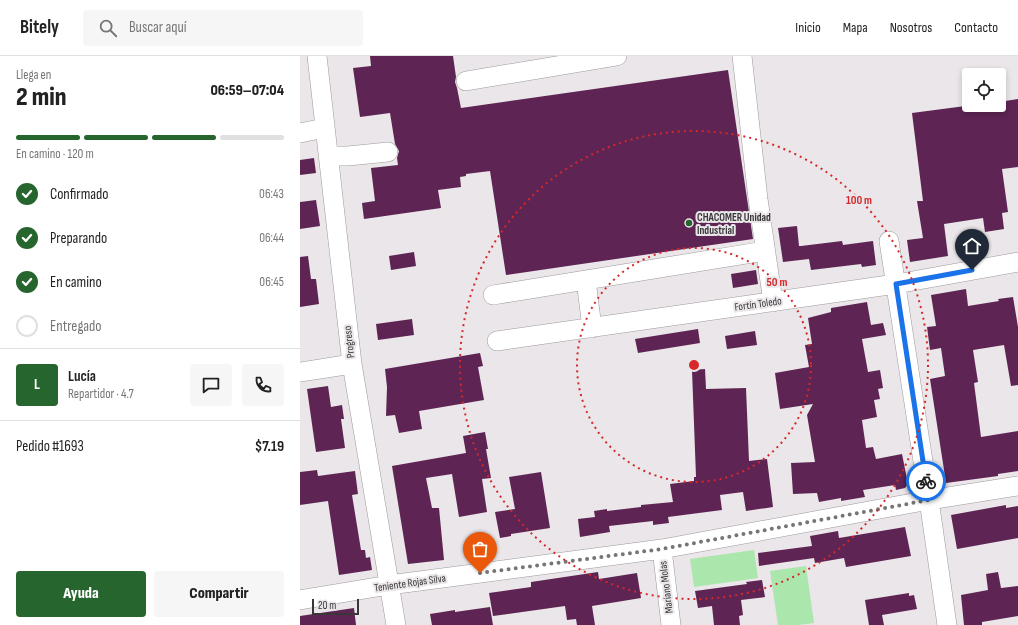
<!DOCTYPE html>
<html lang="es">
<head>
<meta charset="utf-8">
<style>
	body { margin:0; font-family:"Sofia Sans Condensed",sans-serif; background:#f6f6f6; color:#222; height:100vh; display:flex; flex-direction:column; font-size:15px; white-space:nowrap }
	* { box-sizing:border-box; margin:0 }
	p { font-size:13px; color:#767676 }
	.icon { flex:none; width:22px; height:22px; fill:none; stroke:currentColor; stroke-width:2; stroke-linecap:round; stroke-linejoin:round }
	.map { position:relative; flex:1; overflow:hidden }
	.drawer { display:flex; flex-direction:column; background:#fff; width:300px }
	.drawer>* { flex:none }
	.controls { position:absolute; left:662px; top:12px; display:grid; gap:8px }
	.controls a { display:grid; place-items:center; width:44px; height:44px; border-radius:4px; background:#fff; box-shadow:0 2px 6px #0003; font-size:20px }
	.scale { position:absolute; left:12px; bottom:10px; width:47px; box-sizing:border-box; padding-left:4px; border:2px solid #393738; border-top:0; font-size:11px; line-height:14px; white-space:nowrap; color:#393738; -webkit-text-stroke:3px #eae6e9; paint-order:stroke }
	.pin { position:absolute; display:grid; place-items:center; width:34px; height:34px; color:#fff; margin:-41px -17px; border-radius:50% 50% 50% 0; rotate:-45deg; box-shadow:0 0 4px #0007 }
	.pin .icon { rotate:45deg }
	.courier { position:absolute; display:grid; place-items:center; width:40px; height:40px; margin:-20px; border:3px solid #1a73e8; border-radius:50%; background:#fff; color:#222; box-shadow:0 1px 5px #0007 }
	.summary em { font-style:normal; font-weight:800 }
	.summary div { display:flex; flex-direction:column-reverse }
	.summary { display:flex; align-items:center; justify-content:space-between; height:68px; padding:0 16px }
	h1 { font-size:26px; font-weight:800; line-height:30px }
	.bar { display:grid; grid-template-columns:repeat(4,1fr); gap:6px 4px; align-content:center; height:48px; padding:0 16px }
	.bar i { height:5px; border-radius:3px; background:#e0e0e0 }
	.bar .selected { background:#26652d }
	.bar p { grid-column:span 4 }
	.line { display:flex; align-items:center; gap:10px; padding:0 16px; border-top:1px solid #e0e0e0 }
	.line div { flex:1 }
	.round { display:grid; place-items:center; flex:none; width:42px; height:42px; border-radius:4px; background:#f6f6f6 }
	ol { padding:0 16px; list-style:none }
	li { display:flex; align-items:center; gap:12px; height:44px }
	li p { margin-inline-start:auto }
	li .icon { padding:4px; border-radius:50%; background:#26652d; color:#fff; stroke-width:4 }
	li:last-child { color:#767676 }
	li i { width:22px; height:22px; border:2px solid #e0e0e0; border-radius:50% }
	.cta { display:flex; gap:8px; margin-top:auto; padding:8px 16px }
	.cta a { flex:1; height:46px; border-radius:4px; background:#26652d; color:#fff; font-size:16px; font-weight:800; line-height:46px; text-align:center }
	.cta a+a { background:#f6f6f6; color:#222 }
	header { display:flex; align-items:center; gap:24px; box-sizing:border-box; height:56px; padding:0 20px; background:#fff; border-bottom:1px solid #e0e0e0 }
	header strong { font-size:19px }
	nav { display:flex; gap:22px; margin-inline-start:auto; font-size:14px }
	.search { width:280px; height:36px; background:#f6f6f6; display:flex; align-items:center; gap:10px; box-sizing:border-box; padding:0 14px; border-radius:4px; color:#767676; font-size:15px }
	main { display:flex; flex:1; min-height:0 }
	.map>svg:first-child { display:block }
</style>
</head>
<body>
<header>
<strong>Bitely</strong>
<div class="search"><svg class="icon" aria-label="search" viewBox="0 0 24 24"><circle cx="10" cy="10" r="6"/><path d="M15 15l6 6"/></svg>Buscar aquí</div>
<nav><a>Inicio</a><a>Mapa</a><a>Nosotros</a><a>Contacto</a></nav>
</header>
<main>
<section class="drawer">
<div class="summary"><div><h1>2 min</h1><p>Llega en</p></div><em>06:59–07:04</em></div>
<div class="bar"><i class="selected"></i><i class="selected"></i><i class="selected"></i><i></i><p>En camino · 120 m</p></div>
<ol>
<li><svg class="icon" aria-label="check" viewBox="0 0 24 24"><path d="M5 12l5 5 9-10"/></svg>Confirmado<p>06:43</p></li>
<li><svg class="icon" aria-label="check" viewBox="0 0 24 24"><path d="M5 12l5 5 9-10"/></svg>Preparando<p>06:44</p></li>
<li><svg class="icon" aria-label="check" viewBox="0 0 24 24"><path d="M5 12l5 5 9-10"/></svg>En camino<p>06:45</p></li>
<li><i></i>Entregado</li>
</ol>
<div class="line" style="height:72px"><b class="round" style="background:#26652d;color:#fff">L</b><div><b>Lucía</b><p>Repartidor · 4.7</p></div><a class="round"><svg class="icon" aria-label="chat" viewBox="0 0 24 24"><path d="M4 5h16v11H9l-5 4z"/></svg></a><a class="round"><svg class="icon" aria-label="phone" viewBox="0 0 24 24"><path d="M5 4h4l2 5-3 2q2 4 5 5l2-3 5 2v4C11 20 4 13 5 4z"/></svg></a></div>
<div class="line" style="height:52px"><div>Pedido #1693</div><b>$7.19</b></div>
<div class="cta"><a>Ayuda</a><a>Compartir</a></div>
</section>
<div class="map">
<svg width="718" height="569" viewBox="0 0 718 569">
	<rect width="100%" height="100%" fill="#eae6e9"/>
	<!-- green -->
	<path fill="#abe7ad" d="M 454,494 L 458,522 L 394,531 L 390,503 Z
		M 506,510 L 514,567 L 498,569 L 478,569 L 470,515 Z"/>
	<!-- building -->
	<path fill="#5e2454" d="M 70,0 L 153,0 L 156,21 L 155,26 L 157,32 L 161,52 L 428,14 L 453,183 L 206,219 L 190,115 L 166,118 L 166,120 L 160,121 L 161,131 L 138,134 L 141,152 L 64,163 L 62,147 L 75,145 L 71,112 L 98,109 L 97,102 L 99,95 L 95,88 L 90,57 L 60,61 L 53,12 L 71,10 Z
		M 718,43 L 718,111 L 702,113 L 708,156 L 702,157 L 704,173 L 685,176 L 683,162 L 644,168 L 648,200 L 610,206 L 607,184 L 623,182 L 617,145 L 623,145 L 612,57 L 673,49 L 699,49 L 699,46 Z
		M 14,102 L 16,117 L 0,119 L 0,104 Z
		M 16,144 L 20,170 L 0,173 L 0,146 Z
		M 497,170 L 499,190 L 501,190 L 542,185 L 543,189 L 573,185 L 576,209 L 562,211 L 561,208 L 511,214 L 509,203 L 483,206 L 478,172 Z
		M 114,196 L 116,210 L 91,214 L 89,200 Z
		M 8,200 L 11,223 L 16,223 L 19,248 L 0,251 L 0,201 Z
		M 456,214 L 458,228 L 433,232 L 431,218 Z
		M 666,233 L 668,250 L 699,245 L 698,243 L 713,241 L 718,271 L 718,329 L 711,330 L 704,289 L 673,294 L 678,326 L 674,327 L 681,381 L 718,375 L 718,415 L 698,418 L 698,420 L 646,427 L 630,323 L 645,320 L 641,292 L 630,294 L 627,271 L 636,270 L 631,239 Z
		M 567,246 L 571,269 L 583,267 L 586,279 L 562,283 L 568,316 L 580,314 L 583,332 L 578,333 L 580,343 L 574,344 L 577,361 L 562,364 L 566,392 L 573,391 L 576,403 L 602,398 L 608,428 L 605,432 L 596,434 L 595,429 L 563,434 L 565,441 L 541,445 L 541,442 L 519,446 L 517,437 L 493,438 L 491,407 L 515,406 L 507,359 L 513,348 L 480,353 L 475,317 L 509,311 L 505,289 L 512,288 L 508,262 L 531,256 L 531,252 Z
		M 112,263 L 114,279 L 78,284 L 76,268 Z
		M 398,273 L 400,287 L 338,297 L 335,283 Z
		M 455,275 L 457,289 L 427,293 L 425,280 Z
		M 180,297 L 183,310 L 178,311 L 184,344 L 119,355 L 122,373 L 99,377 L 95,359 L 86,360 L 87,331 L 85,313 Z
		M 405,313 L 406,333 L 446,332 L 449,405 L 467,403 L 473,451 L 446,455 L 443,436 L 420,439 L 422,454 L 368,461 L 369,467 L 353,469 L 353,465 L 309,470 L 310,476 L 280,481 L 278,463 L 295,461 L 294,455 L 307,453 L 307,455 L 341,451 L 341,449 L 373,446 L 370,428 L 394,425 L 394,421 L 396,421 L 392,314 Z
		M 28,330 L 31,351 L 42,349 L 44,363 L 41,363 L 45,392 L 16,396 L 7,333 Z
		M 185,376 L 188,393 L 186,393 L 191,422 L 182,423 L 187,456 L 159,461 L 152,418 L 126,422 L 132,452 L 139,452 L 144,504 L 108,508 L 92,410 L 166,397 L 163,380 Z
		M 17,414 L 18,420 L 55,415 L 58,438 L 52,439 L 61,494 L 65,494 L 66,502 L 70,501 L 72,514 L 39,519 L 28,445 L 0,449 L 0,416 Z
		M 241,416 L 250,472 L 211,478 L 211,480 L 200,482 L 195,456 L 215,453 L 209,421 Z
		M 706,449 L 706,452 L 718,450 L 718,482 L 657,493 L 651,459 Z
		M 605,471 L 611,500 L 546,511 L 544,502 L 515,507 L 514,502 L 459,510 L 458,497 L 512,490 L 510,480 L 538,475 L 539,482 Z
		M 298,516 L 299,523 L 337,517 L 341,542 L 292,550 L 295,569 L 277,569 L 276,563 L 267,564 L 265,550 L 193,560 L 189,537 L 231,531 L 231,526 Z
		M 698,516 L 701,532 L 718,530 L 718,560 L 682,566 L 682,569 L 664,569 L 661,539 L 688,534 L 686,518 Z
		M 462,524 L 465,541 L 441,544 L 443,559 L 439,560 L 440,569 L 414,569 L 412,550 L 398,552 L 395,535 L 447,528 L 446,526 Z
		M 609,537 L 609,540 L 614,539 L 617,553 L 582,559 L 584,569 L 569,569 L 565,544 Z
		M 190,551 L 193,569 L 132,569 L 130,558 L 155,554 L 155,556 Z
		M 54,552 L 56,569 L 0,569 L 0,560 Z"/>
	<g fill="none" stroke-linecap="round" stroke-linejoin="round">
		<!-- minor casing -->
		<g stroke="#9d999c" stroke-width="20">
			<path id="minor" d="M 17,0 L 52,308 L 96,569
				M 442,0 L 458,143 L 473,246
				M 166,25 L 317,0
				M 0,77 L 25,72
				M 28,100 L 48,100 L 88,96
				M 589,185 L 629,444 L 647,569
				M 286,224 L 292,272
				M 193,239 L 465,195
				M 197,285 L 596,228 L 718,206
				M 0,316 L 52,308
				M 362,493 L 371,569
				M 0,544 L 89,529 L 362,493 L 629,444 L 718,430"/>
		</g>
		<!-- minor -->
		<use href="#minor" stroke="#fff" stroke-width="19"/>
	</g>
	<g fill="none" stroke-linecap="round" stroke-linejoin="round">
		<!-- done -->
		<path stroke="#777476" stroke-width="4" stroke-dasharray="0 7.2" d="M 180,517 L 362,493 L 629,444 L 626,425"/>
		<!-- route -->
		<path stroke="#1a73e8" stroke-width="5" d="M 626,425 L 596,228 L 672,214"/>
	</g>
	<!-- distance rings -->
	<g fill="none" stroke="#d62828" stroke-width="2" stroke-dasharray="2 4">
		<circle cx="394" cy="309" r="117"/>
		<circle cx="394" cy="309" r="234"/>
	</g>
	<!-- markers -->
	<circle fill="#26652d" stroke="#eae6e9" stroke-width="1.5" cx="389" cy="167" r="4"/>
	<g text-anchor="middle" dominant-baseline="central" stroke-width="4" stroke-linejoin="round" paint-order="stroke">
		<!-- poi labels -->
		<g font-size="11" font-weight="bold" fill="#393738" stroke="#eae6e9" text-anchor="start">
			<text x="397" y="161">CHACOMER Unidad<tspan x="397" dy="13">Industrial</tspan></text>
		</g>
		<!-- street labels -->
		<g font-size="11" fill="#393738" stroke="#eae6e9">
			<text transform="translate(458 248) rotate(-8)">Fortín Toledo</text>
			<text transform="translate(49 286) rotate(-96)">Progreso</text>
			<text transform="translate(110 527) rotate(-8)">Teniente Rojas Silva</text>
			<text transform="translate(366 531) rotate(-97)">Mariano Molas</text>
		</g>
	</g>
	<circle cx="394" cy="309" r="6" fill="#d62828" stroke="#eae6e9" stroke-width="2"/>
	<g font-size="12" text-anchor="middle" font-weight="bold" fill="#d62828" stroke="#eae6e9" stroke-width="4" stroke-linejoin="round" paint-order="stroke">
		<text x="559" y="148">100 m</text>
		<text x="477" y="230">50 m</text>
	</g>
</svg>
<div class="controls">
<a><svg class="icon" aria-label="locate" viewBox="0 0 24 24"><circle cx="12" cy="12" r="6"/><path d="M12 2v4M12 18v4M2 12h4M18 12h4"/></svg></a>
</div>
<div class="scale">20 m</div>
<div class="pin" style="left:180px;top:517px;background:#ea580c"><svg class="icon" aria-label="bag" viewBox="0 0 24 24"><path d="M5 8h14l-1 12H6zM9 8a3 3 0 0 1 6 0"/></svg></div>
<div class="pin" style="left:672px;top:214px;background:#1f2937"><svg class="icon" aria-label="home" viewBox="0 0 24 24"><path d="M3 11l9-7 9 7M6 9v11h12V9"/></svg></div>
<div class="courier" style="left:626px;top:425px"><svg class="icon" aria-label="bike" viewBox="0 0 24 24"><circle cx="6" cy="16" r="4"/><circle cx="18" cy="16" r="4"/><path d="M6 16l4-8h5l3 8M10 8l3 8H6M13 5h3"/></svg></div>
</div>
</main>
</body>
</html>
